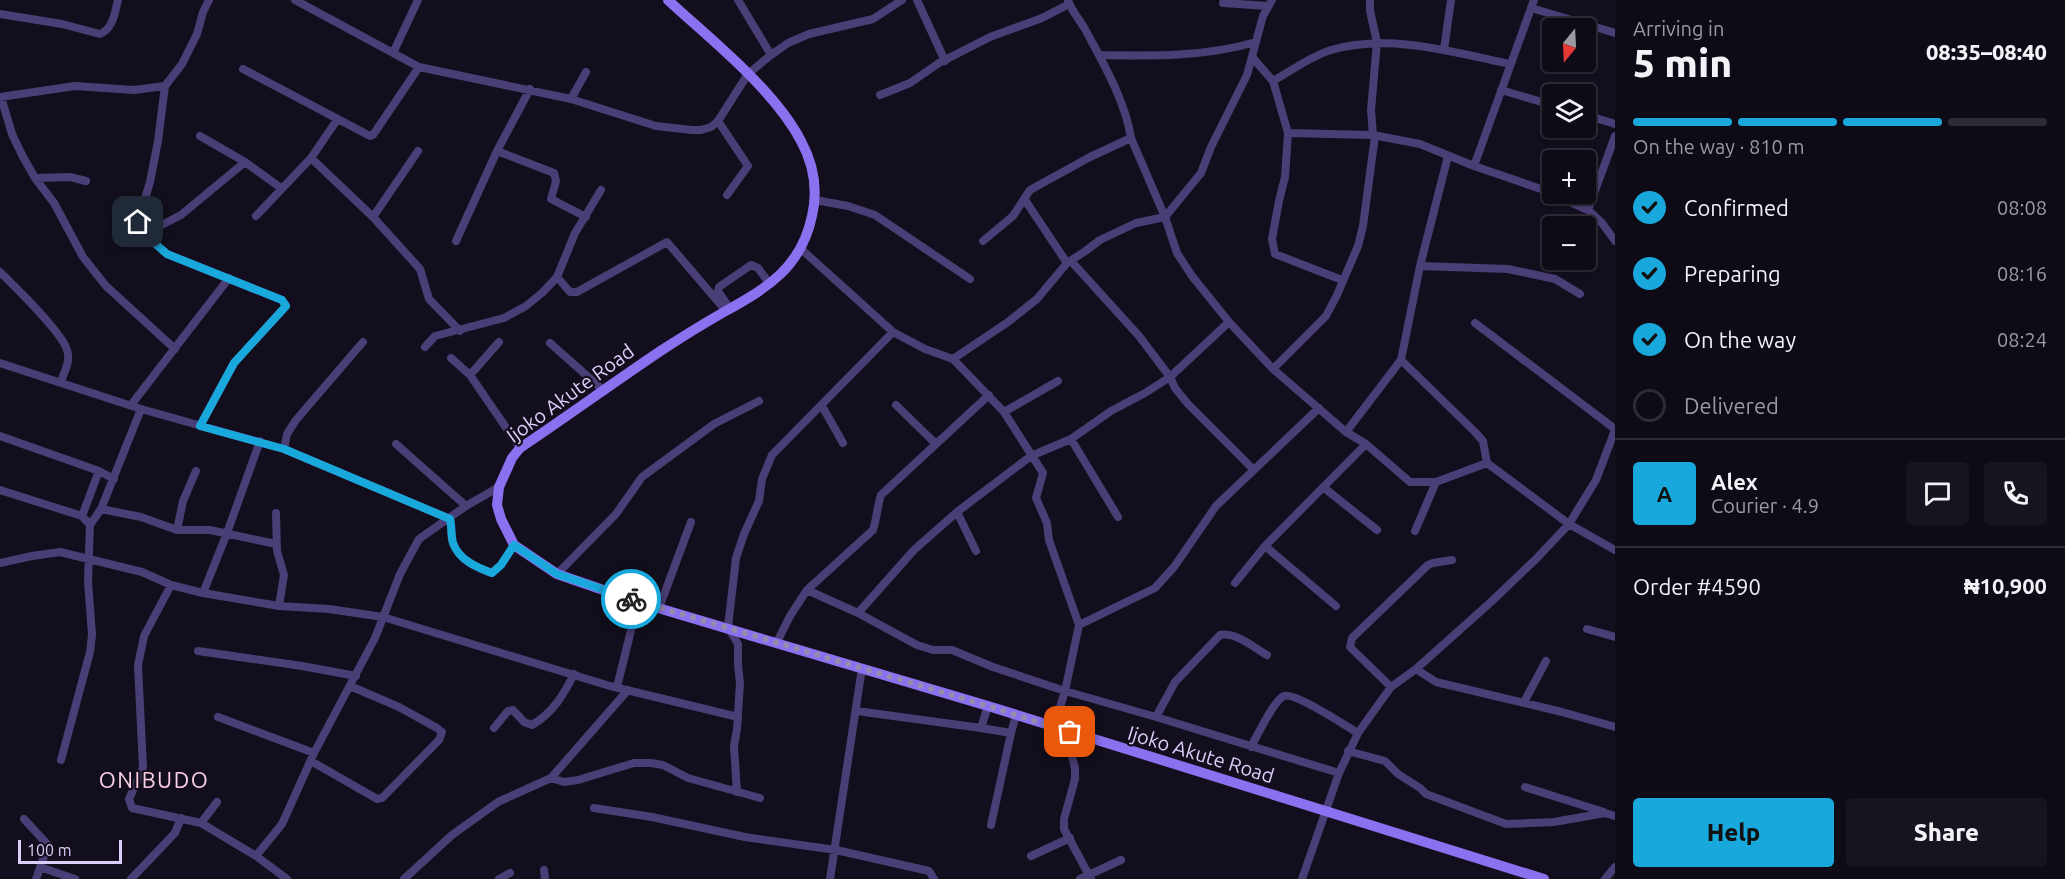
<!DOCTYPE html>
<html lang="en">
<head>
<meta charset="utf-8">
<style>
	body { margin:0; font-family:Ubuntu,sans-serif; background:#17131f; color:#f1f3f6; height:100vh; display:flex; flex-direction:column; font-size:22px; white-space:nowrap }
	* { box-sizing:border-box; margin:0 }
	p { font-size:20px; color:#9b9aa1 }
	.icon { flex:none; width:33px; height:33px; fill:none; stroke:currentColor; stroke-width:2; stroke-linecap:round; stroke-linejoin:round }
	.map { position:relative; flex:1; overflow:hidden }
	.sheet { display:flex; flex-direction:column; background:#0e0a16; width:450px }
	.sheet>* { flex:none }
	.needle { width:39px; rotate:198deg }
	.fabs { position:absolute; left:1542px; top:18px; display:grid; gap:12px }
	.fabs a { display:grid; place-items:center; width:54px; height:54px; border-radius:6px; background:#0e0a16; box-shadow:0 2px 4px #0004,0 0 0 2px #2e2b35; font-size:30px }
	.scale { position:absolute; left:18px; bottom:15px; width:104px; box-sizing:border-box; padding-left:6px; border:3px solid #dbcff9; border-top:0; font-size:16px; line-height:21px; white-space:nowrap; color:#dbcff9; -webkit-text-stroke:4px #130e1d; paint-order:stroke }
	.pin { position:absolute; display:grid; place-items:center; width:51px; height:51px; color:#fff; margin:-26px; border-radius:12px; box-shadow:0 3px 9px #0006 }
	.courier { position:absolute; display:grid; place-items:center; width:60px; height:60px; margin:-30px; border:4px solid #19a8db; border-radius:50%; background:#fff; color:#222; box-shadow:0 2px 8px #0007 }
	.head em { font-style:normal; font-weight:800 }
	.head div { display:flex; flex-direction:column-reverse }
	.head { display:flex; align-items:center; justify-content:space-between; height:102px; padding:0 18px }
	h1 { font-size:39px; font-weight:800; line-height:45px }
	.bar { display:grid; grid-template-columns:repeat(4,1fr); gap:9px 6px; align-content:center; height:72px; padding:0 18px }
	.bar i { height:8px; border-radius:4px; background:#2e2b35 }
	.bar .selected { background:#19a8db }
	.bar p { grid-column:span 4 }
	.line { display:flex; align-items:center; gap:15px; padding:0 18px; border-top:2px solid #2e2b35 }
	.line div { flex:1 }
	.round { display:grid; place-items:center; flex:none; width:63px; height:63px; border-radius:6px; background:#17131f }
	ol { padding:0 18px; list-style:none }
	li { display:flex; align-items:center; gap:18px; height:66px }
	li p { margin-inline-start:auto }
	li .icon { padding:6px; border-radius:50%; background:#19a8db; color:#111; stroke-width:4 }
	li:last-child { color:#9b9aa1 }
	li i { width:33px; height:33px; border:3px solid #2e2b35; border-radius:50% }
	.button { display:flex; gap:12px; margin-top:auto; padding:12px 18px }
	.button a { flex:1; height:69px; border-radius:6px; background:#19a8db; color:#111; font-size:24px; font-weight:800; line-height:69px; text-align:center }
	.button a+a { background:#17131f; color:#f1f3f6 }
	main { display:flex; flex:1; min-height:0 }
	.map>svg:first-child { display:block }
</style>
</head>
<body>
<main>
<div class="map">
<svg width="1615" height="879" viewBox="0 0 1615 879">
	<rect width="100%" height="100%" fill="#130e1d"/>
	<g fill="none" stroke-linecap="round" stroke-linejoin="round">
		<!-- minor -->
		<path stroke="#4a3e76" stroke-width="8" d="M 295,0 L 419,67 L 571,99 L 656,126 L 692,130 L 701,130 L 711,127 L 718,121 L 748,74 L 771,55 L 788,43 L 809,34 L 873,19 L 902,0
			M 738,0 L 771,55
			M 917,0 L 945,61
			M 1068,0 C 1071,10 1079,19 1085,29 C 1103,63 1125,100 1131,138 L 1165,217 L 1177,253 L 1192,276 L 1229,322 L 1273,369 L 1346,432 L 1366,444 L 1410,482 L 1436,482 L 1487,463
			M 1370,0 L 1370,11 L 1377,42 L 1371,110 L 1373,135
			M 1223,3 L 1268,6
			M 1531,8 L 1615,33
			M 0,14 L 62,24 L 100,34 C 113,29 115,12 118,0
			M 1444,50 L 1451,0
			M 393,53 L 418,0
			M 1099,55 C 1152,56 1205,57 1256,42
			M 1252,57 L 1273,81 L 1288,133 L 1285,177 L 1279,201 L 1272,239 L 1275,254 L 1342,280
			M 243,69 L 370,136 L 373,135 L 419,67
			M 1273,81 C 1291,71 1311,56 1331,50 C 1389,33 1453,52 1510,64
			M 1501,90 L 1552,105
			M 880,95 L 910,83 L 939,63 L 990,37 L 1042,18 L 1069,4
			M 0,97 L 75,86 L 134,90 L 165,86
			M 1,97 L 12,134 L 22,155 L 35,178 L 54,203 L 83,257 L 106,286 L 175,349
			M 571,99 L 586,72
			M 1586,115 L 1615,124
			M 718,121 L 748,166 L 727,195
			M 1288,133 L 1373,135 L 1420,144 L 1474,166 L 1541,189 L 1588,210 L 1602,223 L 1615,241
			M 200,136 L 245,162 L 281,188
			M 497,151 L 554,173 L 556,181 L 551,199 L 586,217
			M 311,158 L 373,217 L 420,269 L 429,299 L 460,331
			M 1474,166 L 1534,0
			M 35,178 L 70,177 L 86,181
			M 815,200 L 848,206 L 875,215 L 970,279
			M 1025,200 L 1067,263
			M 1588,210 L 1615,136
			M 256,216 L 311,158 L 337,120
			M 373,217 L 418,151
			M 144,234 L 181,215 L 245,162
			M 456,241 L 497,151 L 530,89
			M 983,241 L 1013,216 L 1030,190 L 1090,157 L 1131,138
			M 800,248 L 893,332 L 925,349 L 953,359 L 1004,412 L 1043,473 L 1036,498 L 1047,523 L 1049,540 L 1079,625 L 1065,691 L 1054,727
			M 1071,261 L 1139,336 L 1170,377 L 1175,388 L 1188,404 L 1253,469
			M 1420,266 L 1508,269 L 1555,279 L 1580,294
			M 0,272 C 15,287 62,332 67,350 C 71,361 64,372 61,382
			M 557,277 L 570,292 L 577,292 L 667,242 L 726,311
			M 730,309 L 718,291 L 719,287 L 751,265 L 758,268 L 770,284
			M 1475,323 L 1615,429
			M 550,343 L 604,391
			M 425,347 L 435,336 L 504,318 L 526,306 L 543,292 L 557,277 L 575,233 L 601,190
			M 451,358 L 470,375 L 520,448
			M 953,359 L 1008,322 L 1037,299 L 1067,263 L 1084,252 L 1100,240 L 1136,223 L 1165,217 L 1201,173 L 1211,147 L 1247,75 L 1263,16 L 1272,0
			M 1401,360 L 1475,432 L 1483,441 L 1487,463 L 1569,524 L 1615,550
			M 0,363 L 141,409 L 284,449 L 450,519
			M 1273,369 L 1326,316 L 1337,295 L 1358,246 L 1363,226 L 1375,136
			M 470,375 L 499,342
			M 131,405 L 229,278
			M 896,405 L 936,444
			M 822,406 L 843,443
			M 1004,412 L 1058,381
			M 200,426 L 234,363 L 286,306 L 282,300 L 167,254 L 144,234 L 138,222 L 150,182 L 158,141 L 165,86 L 182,64 L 197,34 L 203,12 L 209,0
			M 1346,432 L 1401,360 L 1420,266 L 1448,156
			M 0,436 L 99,471 L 114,479
			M 1071,439 L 1118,517
			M 396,444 L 466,506
			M 284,449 L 287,434 L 296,420 L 363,342
			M 1323,487 L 1377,530
			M 0,490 L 82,516 L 90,525
			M 101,509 L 141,517 L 177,530 L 183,501 L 196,471
			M 957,512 L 976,551
			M 276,513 L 277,551 L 284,575 L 279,606
			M 82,516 L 99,471
			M 450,519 C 452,527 450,536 453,543 C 459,560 476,567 491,573 L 501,565 L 514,545
			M 177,530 L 210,530 L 276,544
			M 1415,531 L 1436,482
			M 1265,546 L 1336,606
			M 0,563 L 32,556 L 60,552 L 142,572 L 171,585 L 203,593 L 279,606 L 329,609 L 383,617 L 610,686 L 738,717
			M 557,574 L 616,514 L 642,477 L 714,424 L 759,401
			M 1235,583 L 1265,546 L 1366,444
			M 171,585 L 144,636 L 138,665 L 143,768 L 129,799 L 132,808 L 201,823 L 256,856 L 287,879
			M 807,590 L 858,613 L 917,645 L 933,650 L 952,650 L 993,667 L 1065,691 L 1156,717 L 1339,773
			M 203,593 L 227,533 L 260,441
			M 659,608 L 691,522
			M 858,613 L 914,550 L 957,512 L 1031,456 L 1071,439 L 1111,411 L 1145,393 L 1170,377 L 1229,322
			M 1079,625 L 1155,588 L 1174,567 L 1216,506 L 1319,408
			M 1587,629 L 1615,637
			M 777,642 L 790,616 L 807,590 L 873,530 C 877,518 877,507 881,495 L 989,395
			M 198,651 L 302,666 L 356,676
			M 1416,669 L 1436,682 L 1562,712 L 1615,727
			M 617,687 L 638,602
			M 1391,687 L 1350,647 L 1352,638 L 1428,565 L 1433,563 L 1452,560
			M 1524,702 L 1546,661
			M 857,711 L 981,728 L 988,706
			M 218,717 L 314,753
			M 1156,717 L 1175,682 L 1220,635 C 1236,632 1253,647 1267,655
			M 494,728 L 508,711 L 513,710 L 524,722 L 532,725 C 553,713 564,694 574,674
			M 981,728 L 1011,733 L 1016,715
			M 1070,732 L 1069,745 L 1075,768 L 1075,779 L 1064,819 L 1064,829 L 1091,879
			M 1251,747 C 1257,736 1274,700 1284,696 C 1295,692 1346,726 1358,733
			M 1348,751 L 1385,761 L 1398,774 L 1420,788 L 1426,794 L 1506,824 L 1554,822 L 1605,813 L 1615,816
			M 61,760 L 90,652 L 92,635 L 88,581 L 90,525 L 101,509 L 141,409
			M 311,761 L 377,799 L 382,798 L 439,740 L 442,732 L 437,728 L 399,707 L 350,686
			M 551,778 L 564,782 L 578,780 L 634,763 L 651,763 L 663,765 L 688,778 L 760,798
			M 1525,787 L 1604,812
			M 737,792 L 734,746 L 737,729 L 740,683 L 738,665 L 738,644 L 728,627 L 736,558 L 744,534 L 759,501 L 762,479 L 772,455 L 893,332
			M 594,808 L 652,817 L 745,837 L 836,850 L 929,871 L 934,879
			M 24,819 L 48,845 L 36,879
			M 201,823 L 217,802
			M 991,825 L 1011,733
			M 256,856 L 282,824 L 314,753 L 375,638 L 400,574 L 419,539 L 466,506 L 499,487
			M 1031,856 L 1070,838
			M 40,867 L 75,879
			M 544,870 L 545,879
			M 131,879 L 175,833 L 181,818
			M 404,879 L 452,835 L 498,802 L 551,778 L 628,690
			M 499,879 L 510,873
			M 830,879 L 862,668
			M 1080,879 L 1121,860
			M 1302,879 L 1339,773 L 1358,733 L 1373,712 L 1391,687 L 1416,669 L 1492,601 L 1537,558 L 1569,524 L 1596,480 L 1615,430
			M 1605,879 L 1615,867"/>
		<!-- secondary -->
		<path stroke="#8971ef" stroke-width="10" d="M 668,0 C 711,40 774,89 801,141 C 814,165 818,190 812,216 C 801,268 767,288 724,312 C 703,324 682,337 662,350 C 614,382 568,416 520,448 L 512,458 L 499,487 L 497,505 L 501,519 L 514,545 L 557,574 L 638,602 L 988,706 L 1544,879"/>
	</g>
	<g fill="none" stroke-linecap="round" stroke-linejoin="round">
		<!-- done -->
		<path stroke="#958bac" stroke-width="6" stroke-dasharray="0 10.8" d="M 631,599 L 988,706 L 1070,732"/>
		<!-- route -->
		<path stroke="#19a8db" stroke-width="8" d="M 138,222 L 144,234 L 167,254 L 282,300 L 286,306 L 234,363 L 200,426 L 284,449 L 450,519 C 452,527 451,536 453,543 C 459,560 476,567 492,573 L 501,565 L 514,545 L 557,574 L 631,599"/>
	</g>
	<g text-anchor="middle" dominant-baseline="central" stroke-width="4.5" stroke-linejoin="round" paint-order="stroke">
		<!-- street labels -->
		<g font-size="20" fill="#dbcff9" stroke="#130e1d">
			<text transform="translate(570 393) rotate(-36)">Ijoko Akute Road</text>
			<text transform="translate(1201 754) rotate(17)">Ijoko Akute Road</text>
		</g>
		<!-- quarter labels -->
		<g font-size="22" letter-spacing="1.5" fill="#fad1e4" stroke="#130e1d">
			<text x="154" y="779">ONIBUDO</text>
		</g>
	</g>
</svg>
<div class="fabs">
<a><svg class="needle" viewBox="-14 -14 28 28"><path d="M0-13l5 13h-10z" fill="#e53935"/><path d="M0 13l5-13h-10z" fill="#9b9aa1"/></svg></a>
<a><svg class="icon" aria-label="layers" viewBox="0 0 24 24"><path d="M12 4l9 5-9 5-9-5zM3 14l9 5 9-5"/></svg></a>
<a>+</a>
<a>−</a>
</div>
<div class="scale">100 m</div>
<div class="pin" style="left:1070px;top:732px;background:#ea580c"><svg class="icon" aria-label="bag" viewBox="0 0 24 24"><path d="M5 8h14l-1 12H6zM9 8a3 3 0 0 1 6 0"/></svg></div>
<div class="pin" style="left:138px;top:222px;background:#1f2937"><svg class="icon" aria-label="home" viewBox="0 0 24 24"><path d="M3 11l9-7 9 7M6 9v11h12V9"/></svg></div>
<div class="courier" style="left:631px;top:599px"><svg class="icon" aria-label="bike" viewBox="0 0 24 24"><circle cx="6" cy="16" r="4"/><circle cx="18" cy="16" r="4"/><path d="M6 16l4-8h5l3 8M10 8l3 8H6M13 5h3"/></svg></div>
</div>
<section class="sheet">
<div class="head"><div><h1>5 min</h1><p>Arriving in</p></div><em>08:35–08:40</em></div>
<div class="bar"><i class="selected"></i><i class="selected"></i><i class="selected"></i><i></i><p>On the way · 810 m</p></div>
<ol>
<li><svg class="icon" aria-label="check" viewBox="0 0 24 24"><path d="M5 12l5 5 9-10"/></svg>Confirmed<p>08:08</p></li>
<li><svg class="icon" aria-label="check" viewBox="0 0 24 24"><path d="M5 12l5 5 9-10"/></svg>Preparing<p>08:16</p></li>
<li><svg class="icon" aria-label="check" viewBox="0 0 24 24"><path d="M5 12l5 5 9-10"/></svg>On the way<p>08:24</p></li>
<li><i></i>Delivered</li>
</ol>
<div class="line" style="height:108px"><b class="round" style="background:#19a8db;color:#111">A</b><div><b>Alex</b><p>Courier · 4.9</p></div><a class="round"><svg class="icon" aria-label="chat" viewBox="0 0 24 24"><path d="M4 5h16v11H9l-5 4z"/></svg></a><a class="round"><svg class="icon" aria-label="phone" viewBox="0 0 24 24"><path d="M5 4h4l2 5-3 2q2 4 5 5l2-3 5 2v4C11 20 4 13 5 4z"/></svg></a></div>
<div class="line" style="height:78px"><div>Order #4590</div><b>₦10,900</b></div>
<div class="button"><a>Help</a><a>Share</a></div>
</section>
</main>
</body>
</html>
